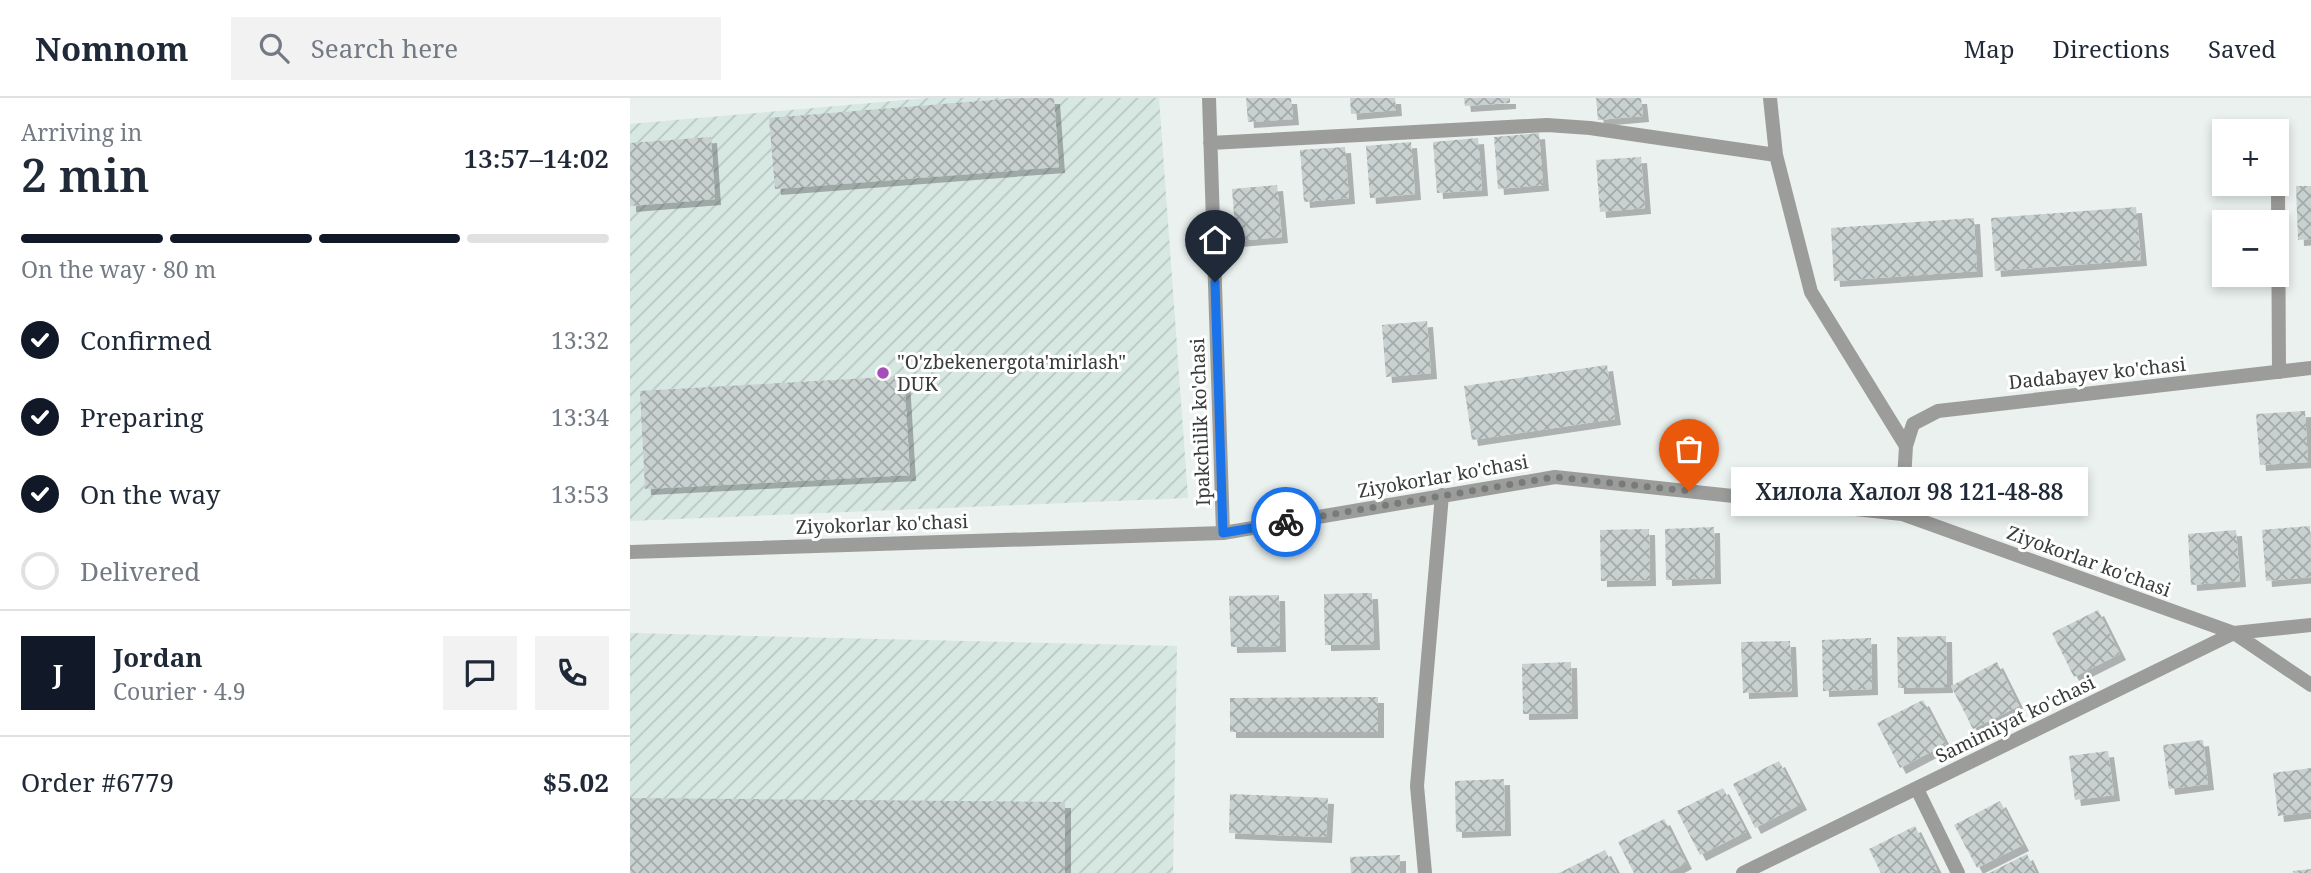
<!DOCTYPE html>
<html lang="en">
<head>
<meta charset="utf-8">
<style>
	body { margin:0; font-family:"Noto Serif",serif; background:#f2f2f3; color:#1f2937; height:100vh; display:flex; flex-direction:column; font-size:26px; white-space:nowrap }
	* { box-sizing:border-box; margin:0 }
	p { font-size:23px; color:#747a83 }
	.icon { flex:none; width:38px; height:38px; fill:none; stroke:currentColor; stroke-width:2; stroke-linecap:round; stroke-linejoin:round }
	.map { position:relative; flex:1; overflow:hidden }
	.drawer { display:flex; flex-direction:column; background:#fff; width:630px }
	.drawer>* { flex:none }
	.controls { position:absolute; left:1582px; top:21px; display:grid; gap:14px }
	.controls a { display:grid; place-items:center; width:77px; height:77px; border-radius:0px; background:#fff; box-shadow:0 4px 10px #0003; font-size:35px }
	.pin { position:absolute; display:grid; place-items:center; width:60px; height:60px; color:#fff; margin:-72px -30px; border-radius:50% 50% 50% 0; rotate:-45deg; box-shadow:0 0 7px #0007 }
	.pin .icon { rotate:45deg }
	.courier { position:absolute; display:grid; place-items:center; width:70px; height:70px; margin:-35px; border:5px solid #1a73e8; border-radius:50%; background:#fff; color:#222; box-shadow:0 2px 9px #0007 }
	.bubble { position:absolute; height:49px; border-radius:0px; background:#fff; box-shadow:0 4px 10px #0003; font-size:23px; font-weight:600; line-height:49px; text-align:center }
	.summary em { font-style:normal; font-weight:600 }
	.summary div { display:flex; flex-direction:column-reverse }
	.summary { display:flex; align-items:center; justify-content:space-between; height:119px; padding:0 21px }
	h1 { font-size:46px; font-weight:600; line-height:52px }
	.bar { display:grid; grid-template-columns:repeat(4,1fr); gap:10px 7px; align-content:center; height:84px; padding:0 21px }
	.bar i { height:9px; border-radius:5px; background:#e0e1e3 }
	.bar .active { background:#111827 }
	.bar p { grid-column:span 4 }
	.line { display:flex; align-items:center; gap:18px; padding:0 21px; border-top:2px solid #e0e1e3 }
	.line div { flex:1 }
	.round { display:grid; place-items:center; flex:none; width:74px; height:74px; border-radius:0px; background:#f2f2f3 }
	ol { padding:0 21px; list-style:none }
	li { display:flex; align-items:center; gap:21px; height:77px }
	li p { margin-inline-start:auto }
	li .icon { padding:7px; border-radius:50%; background:#111827; color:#fff; stroke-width:4 }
	li:last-child { color:#747a83 }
	li i { width:38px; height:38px; border:4px solid #e0e1e3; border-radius:50% }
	header { display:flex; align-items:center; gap:42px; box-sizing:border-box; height:98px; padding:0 35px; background:#fff; border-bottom:2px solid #e0e1e3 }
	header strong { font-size:33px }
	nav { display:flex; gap:38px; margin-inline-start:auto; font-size:24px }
	.search { width:490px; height:63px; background:#f2f2f3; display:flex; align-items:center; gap:18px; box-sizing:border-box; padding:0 24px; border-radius:0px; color:#747a83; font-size:26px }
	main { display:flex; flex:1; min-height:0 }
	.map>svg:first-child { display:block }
</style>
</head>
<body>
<header>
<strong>Nomnom</strong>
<div class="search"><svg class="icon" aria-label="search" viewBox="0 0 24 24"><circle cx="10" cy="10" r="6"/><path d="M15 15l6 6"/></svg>Search here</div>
<nav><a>Map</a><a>Directions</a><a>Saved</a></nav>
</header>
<main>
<section class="drawer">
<div class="summary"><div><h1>2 min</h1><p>Arriving in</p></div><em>13:57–14:02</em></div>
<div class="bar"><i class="active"></i><i class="active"></i><i class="active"></i><i></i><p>On the way · 80 m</p></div>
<ol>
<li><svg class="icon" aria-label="check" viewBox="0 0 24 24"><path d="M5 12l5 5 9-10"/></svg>Confirmed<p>13:32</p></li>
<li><svg class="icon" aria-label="check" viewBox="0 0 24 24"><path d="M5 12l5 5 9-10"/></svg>Preparing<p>13:34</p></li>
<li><svg class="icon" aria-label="check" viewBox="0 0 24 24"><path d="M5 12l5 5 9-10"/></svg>On the way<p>13:53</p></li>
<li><i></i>Delivered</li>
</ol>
<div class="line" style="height:126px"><b class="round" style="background:#111827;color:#fff">J</b><div><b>Jordan</b><p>Courier · 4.9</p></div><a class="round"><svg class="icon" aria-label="chat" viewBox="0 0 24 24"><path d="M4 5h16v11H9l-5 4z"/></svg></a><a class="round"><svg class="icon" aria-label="phone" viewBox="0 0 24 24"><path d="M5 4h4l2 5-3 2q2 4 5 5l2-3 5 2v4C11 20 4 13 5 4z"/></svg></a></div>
<div class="line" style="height:91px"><div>Order #6779</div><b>$5.02</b></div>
</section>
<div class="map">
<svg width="1681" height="775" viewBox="0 0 1681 775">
	<defs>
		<pattern id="industrial-furrows" width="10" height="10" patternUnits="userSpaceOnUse" patternTransform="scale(1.75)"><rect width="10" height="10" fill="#d7e7e2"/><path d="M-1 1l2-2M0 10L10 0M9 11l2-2" fill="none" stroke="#b9c7c3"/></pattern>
		<pattern id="building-cross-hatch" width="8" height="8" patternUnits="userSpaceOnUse" patternTransform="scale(1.75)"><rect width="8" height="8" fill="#c8d0d0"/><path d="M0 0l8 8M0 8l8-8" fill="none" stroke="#a3aaaa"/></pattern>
		<filter id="shadow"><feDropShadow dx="6" dy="6" stdDeviation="0" flood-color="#0004"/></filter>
	</defs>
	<rect width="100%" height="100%" fill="#eaf1ef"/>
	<!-- industrial -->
	<path fill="url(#industrial-furrows)" d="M 298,0 L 529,0 L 558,400 L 0,423 L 0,26 Z
		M 0,535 L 547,548 L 543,775 L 0,775 Z"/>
	<!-- building -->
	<path fill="url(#building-cross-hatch)" filter="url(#shadow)" d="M 387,0 L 424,0 L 429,69 L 145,91 L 139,20 Z
		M 616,0 L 661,0 L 663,21 L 618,24 Z
		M 720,0 L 765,0 L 766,12 L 721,16 Z
		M 834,0 L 880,0 L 880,5 L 835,8 Z
		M 966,0 L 1011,0 L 1013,18 L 968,22 Z
		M 909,35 L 913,87 L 868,91 L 864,39 Z
		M 81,39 L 85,101 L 0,108 L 0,45 Z
		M 848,40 L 852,92 L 807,95 L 803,44 Z
		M 781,44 L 785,96 L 740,100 L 736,48 Z
		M 715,49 L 719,100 L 674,104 L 670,52 Z
		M 1011,59 L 1015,110 L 970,114 L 966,62 Z
		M 647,87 L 652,139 L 606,143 L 602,91 Z
		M 1666,88 L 1681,88 L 1681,141 L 1668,142 Z
		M 1506,109 L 1511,162 L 1365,173 L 1361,120 Z
		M 1344,120 L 1347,173 L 1204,183 L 1201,130 Z
		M 797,223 L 801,275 L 756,279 L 752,227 Z
		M 977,267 L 985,321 L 842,342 L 834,288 Z
		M 274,278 L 280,377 L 15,391 L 10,293 Z
		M 1675,313 L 1678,364 L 1630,367 L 1626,316 Z
		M 1680,428 L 1681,479 L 1636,483 L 1632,432 Z
		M 1084,429 L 1085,480 L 1036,482 L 1035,431 Z
		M 1019,431 L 1020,482 L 971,483 L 970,432 Z
		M 1606,432 L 1610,483 L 1561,487 L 1558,436 Z
		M 742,495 L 744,546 L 695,547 L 694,496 Z
		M 649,497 L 650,548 L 601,549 L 599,498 Z
		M 1468,512 L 1490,556 L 1444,579 L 1422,535 Z
		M 1316,538 L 1317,589 L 1268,590 L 1267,539 Z
		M 1241,540 L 1242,591 L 1193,593 L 1192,542 Z
		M 1160,543 L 1162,593 L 1113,595 L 1111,544 Z
		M 941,564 L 942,615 L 893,616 L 892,566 Z
		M 1367,564 L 1389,608 L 1343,631 L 1321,588 Z
		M 748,599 L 748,634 L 600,634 L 600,600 Z
		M 1293,602 L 1316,646 L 1270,670 L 1247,625 Z
		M 1573,642 L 1578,686 L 1539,691 L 1533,647 Z
		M 1478,653 L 1484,697 L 1445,702 L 1439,658 Z
		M 1149,663 L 1171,706 L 1125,730 L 1103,686 Z
		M 1681,670 L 1681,714 L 1648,718 L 1643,675 Z
		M 874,681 L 875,732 L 826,734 L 825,683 Z
		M 1093,690 L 1116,734 L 1070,757 L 1047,713 Z
		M 600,696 L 698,700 L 696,739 L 599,735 Z
		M 0,700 L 435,704 L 435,775 L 0,775 Z
		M 1370,703 L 1393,747 L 1347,770 L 1324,727 Z
		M 1034,721 L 1056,765 L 1037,775 L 1004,775 L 988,744 Z
		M 1285,728 L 1307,772 L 1301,775 L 1251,775 L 1239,751 Z
		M 975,752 L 987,775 L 929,775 Z
		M 1397,756 L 1406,775 L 1359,775 Z
		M 770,757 L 770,775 L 721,775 L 720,759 Z
		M 1681,771 L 1681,775 L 1663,775 L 1663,773 Z"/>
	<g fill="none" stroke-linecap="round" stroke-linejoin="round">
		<!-- lane -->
		<path stroke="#9c9d9b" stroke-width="14" d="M 1648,92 L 1649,274"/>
		<!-- street -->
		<path stroke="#9c9d9b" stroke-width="14" d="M 579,0 L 593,435
			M 1140,0 L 1146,57 L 1181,194 L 1276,348
			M 580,45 L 917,27 L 960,30 L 1146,57
			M 1272,416 L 1276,348 L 1283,326 L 1308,313 L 1681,270
			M 0,454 L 593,435 L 925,379 L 1272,416 L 1604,535 L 1681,587
			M 1287,691 L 1328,775
			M 795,775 L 787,688 L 812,397
			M 1113,775 L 1604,535 L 1681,527"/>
	</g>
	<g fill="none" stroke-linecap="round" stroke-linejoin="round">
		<!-- done -->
		<path stroke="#777b7a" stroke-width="7" stroke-dasharray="0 12.6" d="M 656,424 L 925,379 L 1059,393"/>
		<!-- route -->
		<path stroke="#1a73e8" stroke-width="9" d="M 585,184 L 593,435 L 656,424"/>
	</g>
	<!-- markers -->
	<circle fill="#a64db9" stroke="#fff" stroke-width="2.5" cx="253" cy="275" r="7"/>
	<g text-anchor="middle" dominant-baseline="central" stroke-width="6" stroke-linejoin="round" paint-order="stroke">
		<!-- poi labels -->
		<g font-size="19" fill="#393c3b" stroke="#fff" text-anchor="start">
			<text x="267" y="264">"O'zbekenergota'mirlash"<tspan x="267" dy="22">DUK</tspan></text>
		</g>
		<!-- street labels -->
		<g font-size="19" fill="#393c3b" stroke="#fff">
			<text transform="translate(1467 275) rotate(-6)">Dadabayev ko'chasi</text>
			<text transform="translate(570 324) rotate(-92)">Ipakchilik ko'chasi</text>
			<text transform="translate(813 378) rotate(-10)">Ziyokorlar ko'chasi</text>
			<text transform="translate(252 426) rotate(-2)">Ziyokorlar ko'chasi</text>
			<text transform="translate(1459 463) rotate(20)">Ziyokorlar ko'chasi</text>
			<text transform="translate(1385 621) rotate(-26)">Samimiyat ko'chasi</text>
		</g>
	</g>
</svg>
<div class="controls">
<a>+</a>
<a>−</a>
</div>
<div class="pin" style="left:1059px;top:393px;background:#ea580c"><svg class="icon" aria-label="bag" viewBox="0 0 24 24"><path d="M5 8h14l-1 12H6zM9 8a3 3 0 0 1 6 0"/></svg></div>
<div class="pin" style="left:585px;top:184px;background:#1f2937"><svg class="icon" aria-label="home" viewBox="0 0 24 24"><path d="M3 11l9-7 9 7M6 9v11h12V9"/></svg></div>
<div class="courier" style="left:656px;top:424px"><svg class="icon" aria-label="bike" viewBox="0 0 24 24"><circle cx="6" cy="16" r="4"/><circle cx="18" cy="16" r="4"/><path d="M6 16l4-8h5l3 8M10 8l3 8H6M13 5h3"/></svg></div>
<div class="bubble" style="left:1101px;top:369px;width:357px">Хилола Халол 98 121-48-88</div>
</div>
</main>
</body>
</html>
